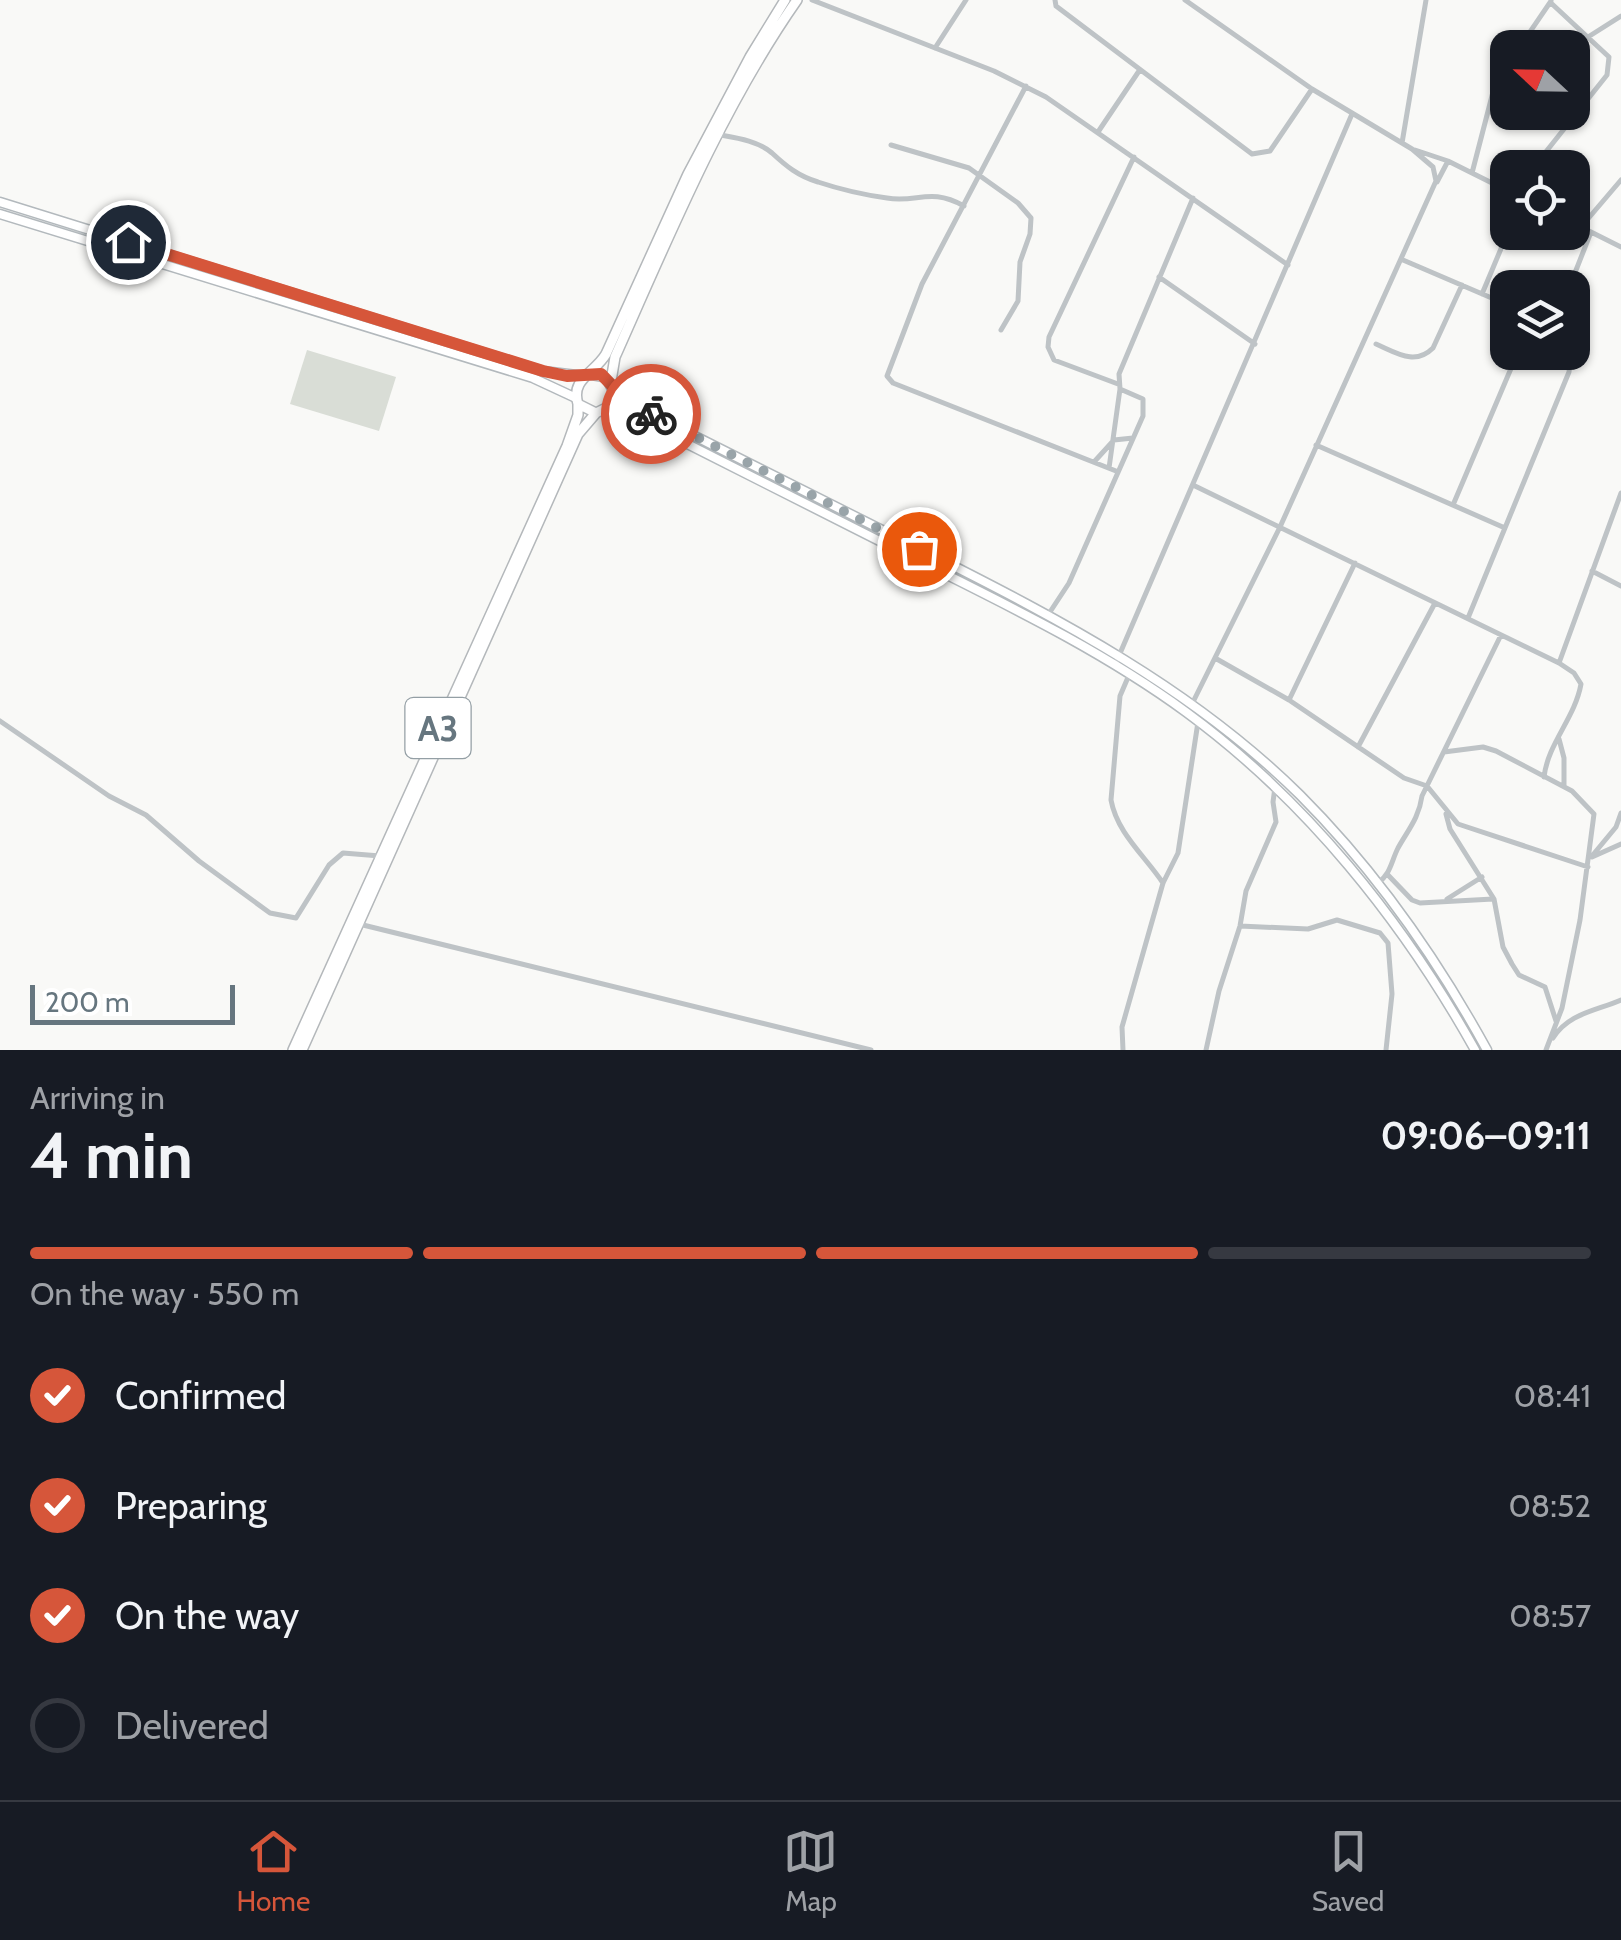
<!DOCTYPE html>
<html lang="en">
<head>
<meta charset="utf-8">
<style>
	body { margin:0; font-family:Cabin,sans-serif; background:#20242c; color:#f1f3f6; height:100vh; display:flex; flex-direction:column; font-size:38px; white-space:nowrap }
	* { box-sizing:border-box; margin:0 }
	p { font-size:32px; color:#9ea1a6 }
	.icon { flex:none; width:55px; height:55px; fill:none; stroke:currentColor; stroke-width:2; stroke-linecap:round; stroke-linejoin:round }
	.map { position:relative; height:1050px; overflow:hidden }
	.sheet { display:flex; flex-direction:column; background:#171b24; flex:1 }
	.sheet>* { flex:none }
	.needle { width:65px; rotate:292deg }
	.buttons { position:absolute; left:1490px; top:30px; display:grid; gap:20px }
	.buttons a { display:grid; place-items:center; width:100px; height:100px; border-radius:20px; background:#171b24; box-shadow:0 2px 8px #0004; font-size:50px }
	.scale { position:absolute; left:30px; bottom:25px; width:205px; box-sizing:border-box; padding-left:10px; border:5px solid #66767f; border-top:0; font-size:28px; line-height:35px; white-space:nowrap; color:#66767f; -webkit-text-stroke:8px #fff; paint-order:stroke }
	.pin { position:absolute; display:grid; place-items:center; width:85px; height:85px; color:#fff; margin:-42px; border:5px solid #fff; border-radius:50%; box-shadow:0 2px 10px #0007 }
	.courier { position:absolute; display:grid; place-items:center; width:100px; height:100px; margin:-50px; border:8px solid #d6563a; border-radius:50%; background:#fff; color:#222; box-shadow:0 2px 12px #0007 }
	.headline em { font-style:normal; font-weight:700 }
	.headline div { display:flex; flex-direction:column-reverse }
	.headline { display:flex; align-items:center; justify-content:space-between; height:170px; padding:0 30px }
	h1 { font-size:65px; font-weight:700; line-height:75px }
	.bar { display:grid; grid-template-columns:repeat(4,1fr); gap:15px 10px; align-content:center; height:120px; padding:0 30px }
	.bar i { height:12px; border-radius:8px; background:#363941 }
	.bar .current { background:#d6563a }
	.bar p { grid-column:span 4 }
	ol { padding:0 30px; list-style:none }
	li { display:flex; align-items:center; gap:30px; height:110px }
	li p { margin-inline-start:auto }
	li .icon { padding:10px; border-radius:50%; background:#d6563a; color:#fff; stroke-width:4 }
	li:last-child { color:#9ea1a6 }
	li i { width:55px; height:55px; border:5px solid #363941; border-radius:50% }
	.dock { display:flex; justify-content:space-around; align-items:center; height:140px; border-top:2px solid #363941; background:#171b24; font-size:28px; color:#9ea1a6 }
	.dock a { display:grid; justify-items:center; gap:5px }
	.dock .current { color:#d6563a }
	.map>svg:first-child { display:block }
</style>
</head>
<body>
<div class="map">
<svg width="1621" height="1050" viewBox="0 0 1621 1050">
	<rect width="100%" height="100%" fill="#f9f9f7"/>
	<!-- green -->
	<path fill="#d9ddd6" d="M 307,350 L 396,377 L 379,431 L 290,404 Z"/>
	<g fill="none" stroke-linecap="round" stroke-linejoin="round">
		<!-- secondary casing -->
		<g stroke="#b3b9bd" stroke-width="11">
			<path id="secondary" d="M 0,202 L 543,371 L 585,376
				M 0,214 L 533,378 L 576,398
				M 613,386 L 637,407 C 734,456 831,505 928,553 C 1061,620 1193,689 1300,795 C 1375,870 1436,957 1487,1050
				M 604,410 L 638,419 C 733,467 828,515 923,563 C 1013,608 1104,652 1186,712 C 1306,800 1403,921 1475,1050"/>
		</g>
		<!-- trunk casing -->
		<g stroke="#b4b8bb" stroke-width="12">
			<path id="trunk" d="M 589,374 L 606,377 L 614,392 L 608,407 L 596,413 L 578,404 C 570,379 595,373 606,354 L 688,174 L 750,57 L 785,0
				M 611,381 L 615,357 C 668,238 722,107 797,0
				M 293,1050 L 567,446 L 578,415 L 578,404
				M 302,1050 L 578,434 L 596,413"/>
		</g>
		<!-- minor -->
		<path stroke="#bec3c6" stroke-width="5" d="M 812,0 L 994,71 L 1046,97 L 1288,265
			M 1055,0 L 1056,6 L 1252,154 L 1270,151 L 1312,89
			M 1185,0 L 1312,89 L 1412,149 L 1433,167 L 1436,181 L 1280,527 L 1192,704
			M 1588,37 L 1621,16
			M 935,48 L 966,0
			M 1519,48 L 1551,1
			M 1026,86 L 922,284 L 887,376 L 893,383 L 1116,471
			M 1098,132 L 1139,71
			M 720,135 C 737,138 758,141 772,153 C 786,166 798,176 818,182 C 839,189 865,195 887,198 C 918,203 930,187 964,206
			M 1402,143 L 1426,0
			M 891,145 L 969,168 L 1018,203 L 1031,218 L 1030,234 L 1020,262 L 1018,301 L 1001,330
			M 1415,150 L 1448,161 L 1508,191
			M 1533,168 L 1607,75 L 1609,57 L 1551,3
			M 1472,173 L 1493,92 L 1508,64
			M 1437,182 L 1448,161
			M 1572,223 L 1591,232
			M 1581,227 L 1621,180
			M 1403,260 L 1508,305
			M 1159,277 L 1255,344
			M 1569,288 L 1591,232 L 1621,247
			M 1482,294 L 1508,232
			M 1376,344 C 1397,353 1415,366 1433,348 L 1462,285
			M 1118,384 L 1054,360 L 1048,347 L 1049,337 L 1134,157
			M 1316,445 L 1505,528
			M 1094,462 L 1114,440 L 1133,438
			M 1109,468 L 1120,389
			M 1195,486 L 1559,663 L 1574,673 L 1581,684 C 1575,718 1548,743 1544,777
			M 1453,505 L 1518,352
			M 1592,571 L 1621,586
			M 1048,615 L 1069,583 L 1143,416 L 1143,399 L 1120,389 L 1119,374 L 1193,198
			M 1468,618 L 1569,372 L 1572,344
			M 1215,658 L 1289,700 L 1404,778 L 1427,786 L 1458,824 L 1588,867
			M 1559,663 L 1621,493
			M 1115,665 L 1352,114
			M 1129,675 L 1120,696 L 1111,800 C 1117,833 1145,856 1163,883
			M 1289,700 L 1355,563
			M 0,721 L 109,796 L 146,815 L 199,861 L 270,913 L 296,918 L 329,865 L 343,853 L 380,856
			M 1559,739 L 1564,758 L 1564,785
			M 1358,747 L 1435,603
			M 1444,752 L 1483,747 L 1496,751 L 1572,791 L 1594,814 L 1580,920 L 1562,1008 L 1546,1050
			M 1446,814 L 1450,829 L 1494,899 L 1503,947 L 1512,964 L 1519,975 L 1545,987 L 1556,1021
			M 1592,856 L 1616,827 L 1621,813
			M 1592,857 L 1621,844
			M 1388,875 L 1412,900 L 1420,903 L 1493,899
			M 1378,883 C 1391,873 1391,862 1398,848 C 1408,830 1419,818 1422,796 L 1501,635
			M 1447,899 L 1482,877
			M 359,924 L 871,1050
			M 1240,926 L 1308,929 L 1337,920 L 1380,933 L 1388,943 L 1392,994 L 1386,1050
			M 1553,1038 C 1569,1013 1596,1011 1621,1000
			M 1123,1050 L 1122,1027 L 1163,883 L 1178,853 L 1198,722
			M 1206,1050 L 1219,991 L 1240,926 L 1246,891 L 1276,822 L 1273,802 L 1275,787"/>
		<!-- secondary -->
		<use href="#secondary" stroke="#fff" stroke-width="8"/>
		<!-- trunk -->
		<use href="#trunk" stroke="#fff" stroke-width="9"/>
	</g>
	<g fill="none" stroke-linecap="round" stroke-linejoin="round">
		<!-- done -->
		<path stroke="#99a4a9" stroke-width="10" stroke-dasharray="0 18" d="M 651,414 L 919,549"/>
		<!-- route -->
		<path stroke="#d6563a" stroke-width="12" d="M 128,242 L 543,371 L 567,376 L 601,374 L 622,396 L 651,414"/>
	</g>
	<g text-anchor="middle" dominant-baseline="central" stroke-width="10" stroke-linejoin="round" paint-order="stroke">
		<!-- shield labels -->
		<rect fill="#fff" stroke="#949fa5" stroke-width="2.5" x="405.5" y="698" width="65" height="60" rx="8"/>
		<g font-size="35" font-weight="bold" fill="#66767f">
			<text x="438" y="728">A3</text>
		</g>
	</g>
</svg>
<div class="buttons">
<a><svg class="needle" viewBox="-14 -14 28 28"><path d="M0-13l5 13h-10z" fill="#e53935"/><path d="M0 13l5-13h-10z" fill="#9ea1a6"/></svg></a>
<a><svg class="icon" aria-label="locate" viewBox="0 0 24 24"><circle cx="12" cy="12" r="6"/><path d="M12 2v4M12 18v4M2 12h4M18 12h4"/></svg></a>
<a><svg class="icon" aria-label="layers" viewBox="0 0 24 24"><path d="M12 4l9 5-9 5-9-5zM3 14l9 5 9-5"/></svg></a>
</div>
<div class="scale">200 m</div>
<div class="pin" style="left:919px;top:549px;background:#ea580c"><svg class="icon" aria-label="bag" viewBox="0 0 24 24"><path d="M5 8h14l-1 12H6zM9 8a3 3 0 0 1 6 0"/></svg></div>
<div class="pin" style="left:128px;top:242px;background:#1f2937"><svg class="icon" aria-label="home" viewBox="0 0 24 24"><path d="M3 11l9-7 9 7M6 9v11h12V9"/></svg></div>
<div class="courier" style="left:651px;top:414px"><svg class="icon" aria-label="bike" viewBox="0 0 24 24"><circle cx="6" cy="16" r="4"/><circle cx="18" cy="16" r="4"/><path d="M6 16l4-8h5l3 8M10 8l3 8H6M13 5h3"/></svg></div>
</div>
<section class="sheet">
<div class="headline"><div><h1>4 min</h1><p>Arriving in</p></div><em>09:06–09:11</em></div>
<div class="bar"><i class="current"></i><i class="current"></i><i class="current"></i><i></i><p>On the way · 550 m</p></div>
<ol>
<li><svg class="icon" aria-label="check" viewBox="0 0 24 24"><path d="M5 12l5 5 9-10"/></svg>Confirmed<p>08:41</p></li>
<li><svg class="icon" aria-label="check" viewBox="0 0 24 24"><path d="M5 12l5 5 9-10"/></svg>Preparing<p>08:52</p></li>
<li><svg class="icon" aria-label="check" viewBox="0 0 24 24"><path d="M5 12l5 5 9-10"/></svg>On the way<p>08:57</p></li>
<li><i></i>Delivered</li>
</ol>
</section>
<nav class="dock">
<a class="current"><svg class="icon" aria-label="home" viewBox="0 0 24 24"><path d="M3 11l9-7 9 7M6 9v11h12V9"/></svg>Home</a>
<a><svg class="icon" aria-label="map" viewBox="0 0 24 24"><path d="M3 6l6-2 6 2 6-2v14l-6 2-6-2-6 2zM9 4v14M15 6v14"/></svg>Map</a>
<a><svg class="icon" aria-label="saved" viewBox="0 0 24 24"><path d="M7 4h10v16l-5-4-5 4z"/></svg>Saved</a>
</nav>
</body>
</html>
